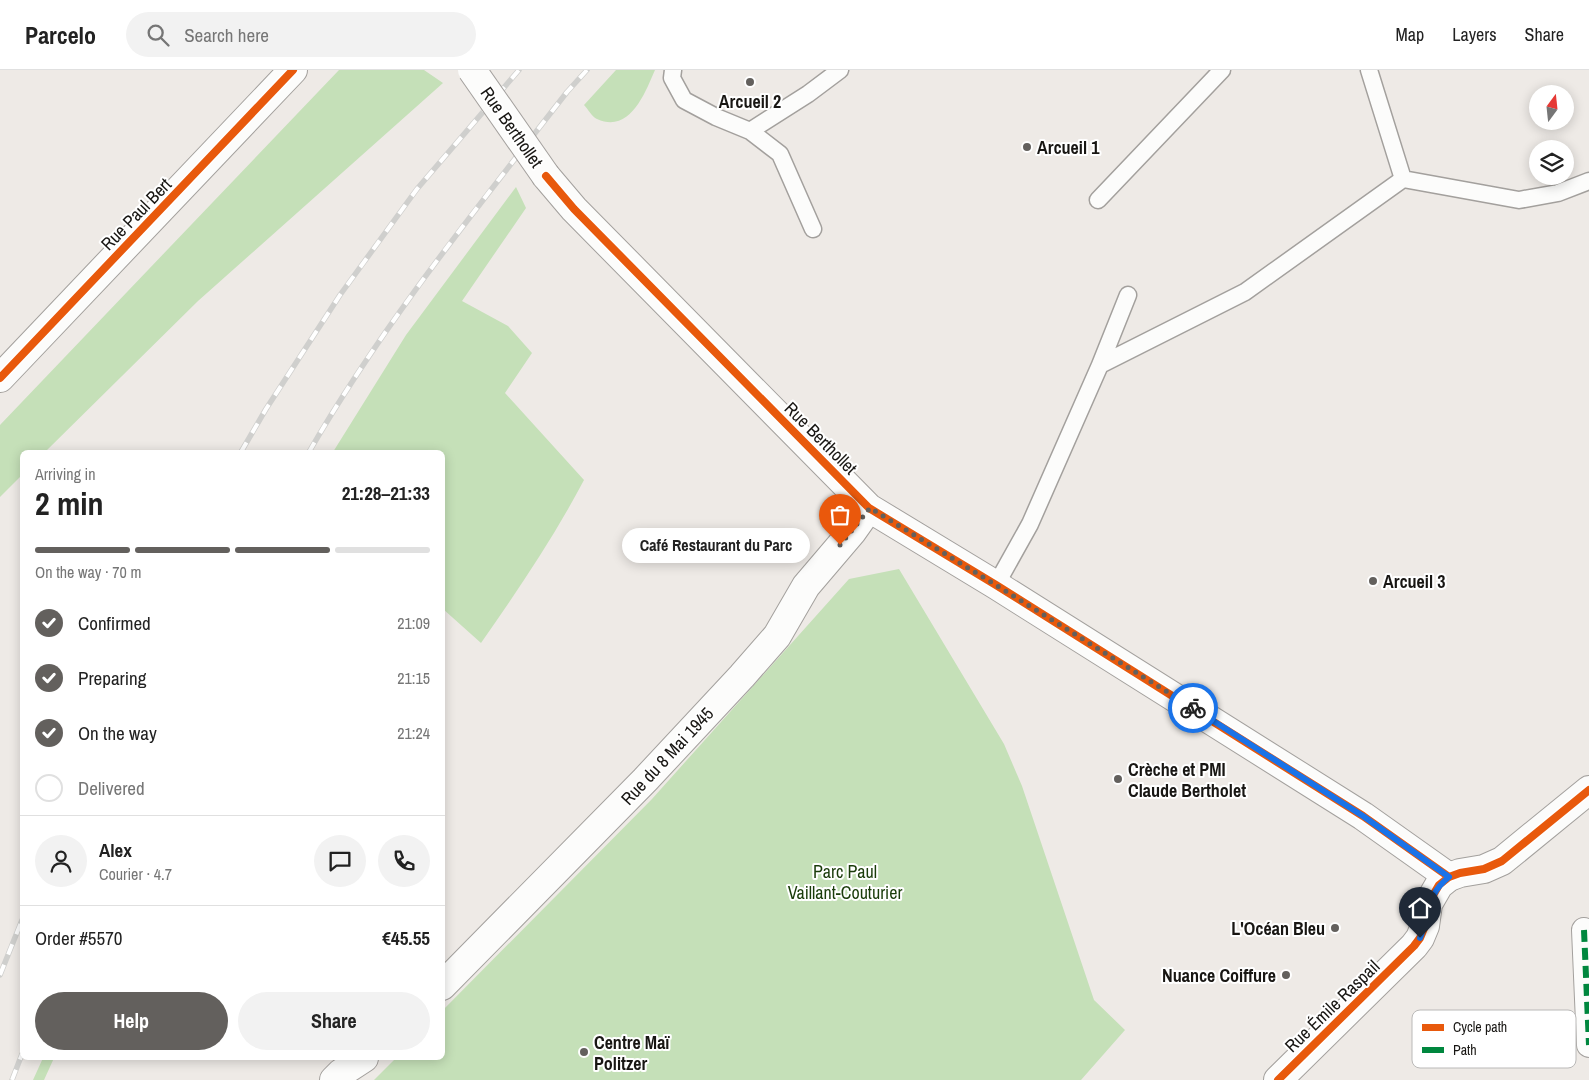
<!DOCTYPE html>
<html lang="en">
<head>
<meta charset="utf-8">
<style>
	body { margin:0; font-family:"Archivo Narrow",sans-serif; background:#f2f2f2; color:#222; height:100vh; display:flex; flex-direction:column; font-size:19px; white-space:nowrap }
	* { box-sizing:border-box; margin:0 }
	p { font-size:16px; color:#767676 }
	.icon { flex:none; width:28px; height:28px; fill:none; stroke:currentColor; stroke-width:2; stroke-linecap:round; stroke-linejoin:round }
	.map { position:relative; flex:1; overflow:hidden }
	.side { position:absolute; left:20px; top:380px; width:425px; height:610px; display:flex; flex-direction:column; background:#fff; border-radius:8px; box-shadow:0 2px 12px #0003 }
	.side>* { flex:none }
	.needle { width:32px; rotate:15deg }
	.controls { position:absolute; left:1529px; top:15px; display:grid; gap:10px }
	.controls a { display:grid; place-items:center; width:45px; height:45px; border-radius:50%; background:#fff; box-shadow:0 2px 12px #0003; font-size:25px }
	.pin { position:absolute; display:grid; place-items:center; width:42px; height:42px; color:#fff; margin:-51px -21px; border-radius:50% 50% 50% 0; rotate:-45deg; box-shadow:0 0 5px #0007 }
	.pin .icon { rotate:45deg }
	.courier { position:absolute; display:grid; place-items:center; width:50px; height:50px; margin:-25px; border:4px solid #1a73e8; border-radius:50%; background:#fff; color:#222; box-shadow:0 1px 6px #0007 }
	.bubble { position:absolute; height:35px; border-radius:18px; background:#fff; box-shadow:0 2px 12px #0003; font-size:16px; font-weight:700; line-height:35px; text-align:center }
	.overview em { font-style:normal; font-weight:700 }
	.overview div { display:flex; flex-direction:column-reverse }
	.overview { display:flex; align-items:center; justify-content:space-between; height:85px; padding:0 15px }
	h1 { font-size:32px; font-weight:700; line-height:38px }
	.bar { display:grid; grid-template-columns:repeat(4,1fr); gap:8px 5px; align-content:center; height:60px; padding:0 15px }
	.bar i { height:6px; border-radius:4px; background:#e0e0e0 }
	.bar .active { background:#63605d }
	.bar p { grid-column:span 4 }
	.line { display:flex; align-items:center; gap:12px; padding:0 15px; border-top:1px solid #e0e0e0 }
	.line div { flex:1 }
	.round { display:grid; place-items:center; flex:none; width:52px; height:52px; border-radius:26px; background:#f2f2f2 }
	ol { padding:0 15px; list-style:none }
	li { display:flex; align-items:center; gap:15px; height:55px }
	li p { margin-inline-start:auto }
	li .icon { padding:5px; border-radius:50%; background:#63605d; color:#fff; stroke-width:4 }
	li:last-child { color:#767676 }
	li i { width:28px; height:28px; border:2px solid #e0e0e0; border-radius:50% }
	.primary-button { display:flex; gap:10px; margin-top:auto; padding:10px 15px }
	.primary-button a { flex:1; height:58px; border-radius:30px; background:#63605d; color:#fff; font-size:20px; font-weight:700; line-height:58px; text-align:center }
	.primary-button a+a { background:#f2f2f2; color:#222 }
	header { display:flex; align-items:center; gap:30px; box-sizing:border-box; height:70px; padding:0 25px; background:#fff; border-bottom:1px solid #e0e0e0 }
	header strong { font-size:24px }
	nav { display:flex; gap:28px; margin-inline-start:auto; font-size:18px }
	.search { width:350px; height:45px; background:#f2f2f2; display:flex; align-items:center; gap:12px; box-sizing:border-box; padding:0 18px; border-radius:28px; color:#767676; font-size:19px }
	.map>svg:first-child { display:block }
</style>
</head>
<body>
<header>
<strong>Parcelo</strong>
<div class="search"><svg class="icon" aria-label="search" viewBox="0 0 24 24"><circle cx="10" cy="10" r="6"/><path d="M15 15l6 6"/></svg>Search here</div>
<nav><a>Map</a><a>Layers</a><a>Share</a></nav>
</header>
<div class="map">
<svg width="1589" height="1010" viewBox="0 0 1589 1010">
	<rect width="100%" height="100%" fill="#eeeae6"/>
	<!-- green -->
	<path fill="#c5e0b8" d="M 339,0 L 424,0 L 443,13 L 198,231 L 45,382 L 22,382 L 22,405 L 0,427 L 0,355 Z
		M 616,0 L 655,0 C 645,23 630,64 597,49 C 592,47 588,39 584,35 Z
		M 516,117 L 526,138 L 462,231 L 508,256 L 532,283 L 505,323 L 584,410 C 554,467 518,520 481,573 L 443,539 L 442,382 L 333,382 L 406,265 Z
		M 899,499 L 1004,674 L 1022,716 L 1094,930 L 1125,960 L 1081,1010 L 374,1010 L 396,988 L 442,988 L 443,940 L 652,729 L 849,509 Z
		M 43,988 L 54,988 L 44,1010 L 33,1010 Z"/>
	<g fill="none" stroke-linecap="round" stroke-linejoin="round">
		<!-- service casing -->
		<g stroke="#a3a09d" stroke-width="19">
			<path id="service" d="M 673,0 L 672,8 L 684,30 L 716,47 L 750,61 L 780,84 L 813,159
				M 750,61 L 808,24 L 840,0
				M 1403,109 L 1519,130 L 1558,123 L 1589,111
				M 1098,130 L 1222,0
				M 1100,295 L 1128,225
				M 996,515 L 1030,454 L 1100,295 L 1245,222 L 1403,109 L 1369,0"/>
		</g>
		<!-- pedestrian casing -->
		<g stroke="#a3a09d" stroke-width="26">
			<path id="pedestrian" d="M 1584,860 L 1589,975"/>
		</g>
		<!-- minor casing -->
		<g stroke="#a3a09d" stroke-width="30">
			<path id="minor" d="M 546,106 L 574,139 L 869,438 L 996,515 L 1363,746 L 1449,807
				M 0,308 L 293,0
				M 442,916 L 645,710 L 742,606 L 777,566 L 806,516 L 852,462 L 869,438
				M 334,1010 L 341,1003 L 364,988"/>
		</g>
		<!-- tertiary casing -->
		<g stroke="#a3a09d" stroke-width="30">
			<path id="tertiary" d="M 1278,1010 L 1414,876 L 1420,868 L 1425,856 L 1428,834 L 1439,815 L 1449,807 L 1460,803 L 1484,799 L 1502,791 L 1589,720"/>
		</g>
		<!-- service -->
		<use href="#service" stroke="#fcfcfb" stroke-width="16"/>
		<!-- pedestrian -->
		<use href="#pedestrian" stroke="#fcfcfb" stroke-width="24"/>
		<!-- minor -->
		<use href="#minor" stroke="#fcfcfb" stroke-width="28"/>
		<!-- tertiary -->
		<use href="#tertiary" stroke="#fcfcfb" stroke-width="28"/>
		<!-- rail casing -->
		<g stroke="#cfcfcd" stroke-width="5.5">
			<path id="rail" d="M 241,382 L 266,339 L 340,225 L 417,119 L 519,0
				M 309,382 C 382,255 477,138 567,22 L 587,0
				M 0,905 L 22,850
				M 12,1010 L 22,984"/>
		</g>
		<!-- rail -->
		<use href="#rail" stroke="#fff" stroke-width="4" stroke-dasharray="11" stroke-linecap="butt"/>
		<!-- minor-bridge casing -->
		<g stroke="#a3a09d" stroke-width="30" stroke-linecap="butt">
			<path id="minor-bridge" d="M 472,0 L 546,106"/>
		</g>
		<!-- minor-bridge -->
		<use href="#minor-bridge" stroke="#fcfcfb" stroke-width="28"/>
		<!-- quiet -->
		<path stroke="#00873e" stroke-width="6" stroke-dasharray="12 6" stroke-linecap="butt" d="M 1584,860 L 1589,975"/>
		<!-- cycleway casing -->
		<g stroke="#fff" stroke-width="11">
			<path id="cycleway" d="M 546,106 L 574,139 L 869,438 L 996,515 L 1363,746 L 1449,807
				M 0,308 L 293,0
				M 1278,1010 L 1414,876 L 1420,868 L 1425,856 L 1428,834 L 1439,815 L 1449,807 L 1460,803 L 1484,799 L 1502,791 L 1589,720"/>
		</g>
		<!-- cycleway -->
		<use href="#cycleway" stroke="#e8590c" stroke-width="8"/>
	</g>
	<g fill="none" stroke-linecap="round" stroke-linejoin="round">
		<!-- done -->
		<path stroke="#63605d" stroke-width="5" stroke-dasharray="0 9" d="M 840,475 L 870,438 L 996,515 L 1193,638"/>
		<!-- route -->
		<path stroke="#1a73e8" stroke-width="6" d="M 1193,638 L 1363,746 L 1449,807 C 1426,825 1430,843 1420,868"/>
	</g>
	<!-- markers -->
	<g fill="#63605d" stroke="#fff" stroke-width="2">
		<circle cx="750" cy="12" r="5"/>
		<circle cx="1027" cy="77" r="5"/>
		<circle cx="1373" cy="511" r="5"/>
		<circle cx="1118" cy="709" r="5"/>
		<circle cx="1335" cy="858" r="5"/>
		<circle cx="1286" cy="905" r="5"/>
		<circle cx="584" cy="982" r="5"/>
	</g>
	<g text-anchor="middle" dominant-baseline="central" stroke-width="4" stroke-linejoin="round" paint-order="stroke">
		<!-- poi labels -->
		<g font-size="18" font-weight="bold" fill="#181613" stroke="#fff" text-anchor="start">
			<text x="750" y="31" text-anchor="middle">Arcueil 2</text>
			<text x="1037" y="77">Arcueil 1</text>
			<text x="1383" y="511">Arcueil 3</text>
			<text x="1128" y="699">Crèche et PMI<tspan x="1128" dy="21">Claude Bertholet</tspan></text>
			<text x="1325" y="858" text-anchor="end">L'Océan Bleu</text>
			<text x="1276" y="905" text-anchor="end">Nuance Coiffure</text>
			<text x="594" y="972">Centre Maï<tspan x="594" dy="21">Politzer</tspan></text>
		</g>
		<!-- street labels -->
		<g font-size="18" fill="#181613" stroke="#fff">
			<text transform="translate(512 57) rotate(55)">Rue Berthollet</text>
			<text transform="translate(136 144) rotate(-46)">Rue Paul Bert</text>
			<text transform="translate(821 368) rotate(45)">Rue Berthollet</text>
			<text transform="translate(667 686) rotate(-47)">Rue du 8 Mai 1945</text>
			<text transform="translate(1332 936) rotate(-44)">Rue Émile Raspail</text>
		</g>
		<!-- park labels -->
		<g font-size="18" fill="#1a3c0a" stroke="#fff">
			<text x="845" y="801">Parc Paul<tspan x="845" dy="21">Vaillant-Couturier</tspan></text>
		</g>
	</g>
	<!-- legend -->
	<rect x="1412" y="940" width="164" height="58" rx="8" fill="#fff" stroke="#bab9b8" stroke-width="1"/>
	<rect x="1422" y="954" width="22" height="7" fill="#e8590c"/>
	<rect x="1422" y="977" width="22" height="6" fill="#00873e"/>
	<g font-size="14" fill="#181613">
		<text x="1453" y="962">Cycle path</text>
		<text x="1453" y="985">Path</text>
	</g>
</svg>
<div class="controls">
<a><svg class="needle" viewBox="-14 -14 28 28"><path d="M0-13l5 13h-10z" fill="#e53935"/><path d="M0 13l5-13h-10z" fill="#767676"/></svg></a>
<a><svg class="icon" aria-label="layers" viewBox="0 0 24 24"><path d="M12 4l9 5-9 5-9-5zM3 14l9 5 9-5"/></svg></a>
</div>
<div class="pin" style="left:840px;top:475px;background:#ea580c"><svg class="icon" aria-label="bag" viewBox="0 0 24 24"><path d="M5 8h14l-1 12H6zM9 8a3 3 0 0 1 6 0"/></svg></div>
<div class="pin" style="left:1420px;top:868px;background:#1f2937"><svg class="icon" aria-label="home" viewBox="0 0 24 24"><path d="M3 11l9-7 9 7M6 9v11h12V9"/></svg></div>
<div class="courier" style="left:1193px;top:638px"><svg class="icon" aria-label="bike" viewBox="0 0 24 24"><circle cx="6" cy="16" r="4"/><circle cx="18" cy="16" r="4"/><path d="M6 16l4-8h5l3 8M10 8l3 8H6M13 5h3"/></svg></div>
<div class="bubble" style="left:622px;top:458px;width:188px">Café Restaurant du Parc</div>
<section class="side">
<div class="overview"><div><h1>2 min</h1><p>Arriving in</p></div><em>21:28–21:33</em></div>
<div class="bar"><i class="active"></i><i class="active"></i><i class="active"></i><i></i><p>On the way · 70 m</p></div>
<ol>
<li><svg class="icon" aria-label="check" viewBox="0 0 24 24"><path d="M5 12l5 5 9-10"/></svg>Confirmed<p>21:09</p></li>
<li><svg class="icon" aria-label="check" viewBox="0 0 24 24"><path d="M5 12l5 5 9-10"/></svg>Preparing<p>21:15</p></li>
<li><svg class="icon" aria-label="check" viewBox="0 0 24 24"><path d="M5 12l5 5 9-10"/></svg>On the way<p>21:24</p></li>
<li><i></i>Delivered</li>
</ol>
<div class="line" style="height:90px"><a class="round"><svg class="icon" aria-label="person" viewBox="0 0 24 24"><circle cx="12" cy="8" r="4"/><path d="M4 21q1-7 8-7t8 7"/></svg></a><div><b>Alex</b><p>Courier · 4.7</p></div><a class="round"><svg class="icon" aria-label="chat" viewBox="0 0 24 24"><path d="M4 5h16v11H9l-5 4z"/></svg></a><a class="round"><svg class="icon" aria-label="phone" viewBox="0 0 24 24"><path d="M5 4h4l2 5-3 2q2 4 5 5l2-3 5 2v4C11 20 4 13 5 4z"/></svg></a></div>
<div class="line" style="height:65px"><div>Order #5570</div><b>€45.55</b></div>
<div class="primary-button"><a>Help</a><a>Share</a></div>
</section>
</div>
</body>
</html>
